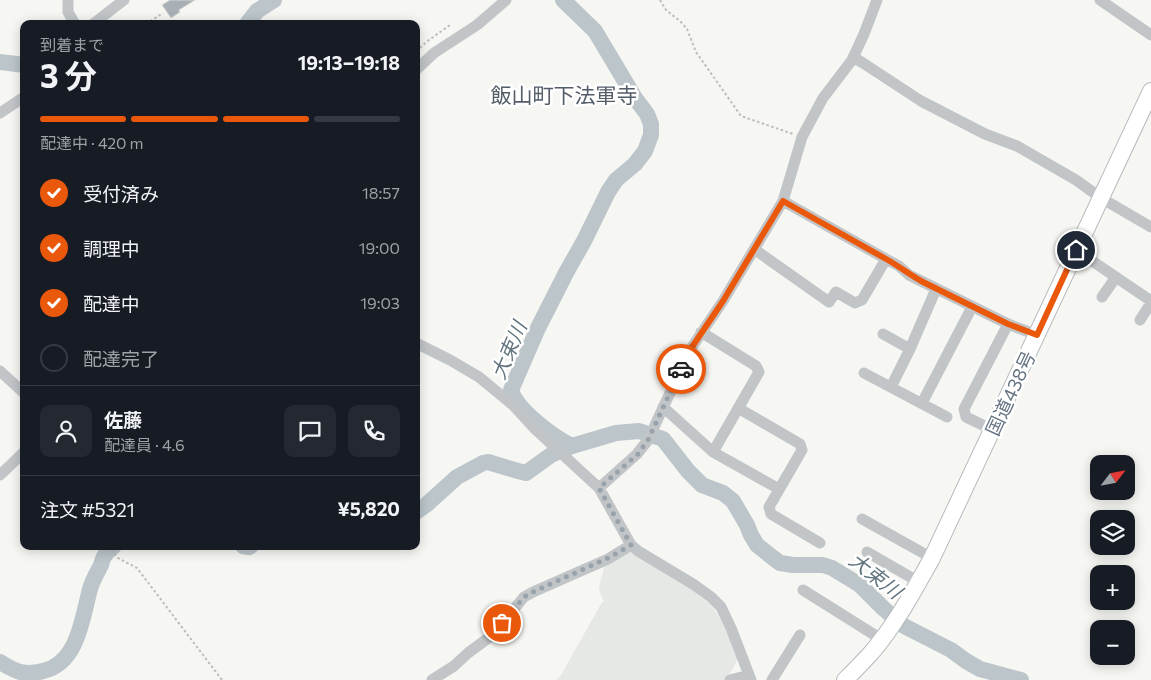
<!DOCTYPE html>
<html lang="ja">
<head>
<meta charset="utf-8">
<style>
	body { margin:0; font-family:Commissioner,"Noto Sans JP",sans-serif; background:#242831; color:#f1f3f6; height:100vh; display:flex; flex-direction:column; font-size:19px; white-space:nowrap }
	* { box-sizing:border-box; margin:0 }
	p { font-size:16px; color:#9ea1a6 }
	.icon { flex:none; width:28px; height:28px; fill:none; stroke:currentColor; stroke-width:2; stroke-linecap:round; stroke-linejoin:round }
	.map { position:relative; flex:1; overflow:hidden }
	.sheet { position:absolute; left:20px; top:20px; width:400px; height:530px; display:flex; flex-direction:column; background:#171b24; border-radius:10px; box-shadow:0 2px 12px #0003 }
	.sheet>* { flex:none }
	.needle { width:32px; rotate:58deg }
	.buttons { position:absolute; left:1090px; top:455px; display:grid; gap:10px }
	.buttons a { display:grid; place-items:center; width:45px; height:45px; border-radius:10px; background:#171b24; box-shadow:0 2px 12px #0003; font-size:25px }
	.pin { position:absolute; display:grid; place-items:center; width:42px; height:42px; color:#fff; margin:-21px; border:2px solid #fff; border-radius:50%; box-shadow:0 1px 5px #0007 }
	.courier { position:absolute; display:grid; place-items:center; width:50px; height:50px; margin:-25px; border:4px solid #ea580c; border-radius:50%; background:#fff; color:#222; box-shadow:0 1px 6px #0007 }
	.summary em { font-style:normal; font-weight:700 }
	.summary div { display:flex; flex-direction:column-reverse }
	.summary { display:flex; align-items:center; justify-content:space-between; height:85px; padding:0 20px }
	h1 { font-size:32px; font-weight:700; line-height:38px }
	.bar { display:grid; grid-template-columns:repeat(4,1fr); gap:8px 5px; align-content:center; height:60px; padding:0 20px }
	.bar i { height:6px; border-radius:4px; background:#363941 }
	.bar .current { background:#ea580c }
	.bar p { grid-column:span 4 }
	.line { display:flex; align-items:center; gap:12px; padding:0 20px; border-top:1px solid #363941 }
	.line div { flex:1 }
	.round { display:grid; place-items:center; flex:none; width:52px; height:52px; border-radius:10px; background:#242831 }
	ol { padding:0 20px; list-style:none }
	li { display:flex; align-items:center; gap:15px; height:55px }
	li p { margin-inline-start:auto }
	li .icon { padding:5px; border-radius:50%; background:#ea580c; color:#fff; stroke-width:4 }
	li:last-child { color:#9ea1a6 }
	li i { width:28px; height:28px; border:2px solid #363941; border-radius:50% }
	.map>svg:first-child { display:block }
</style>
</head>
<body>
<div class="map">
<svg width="1151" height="680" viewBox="0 0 1151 680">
	<rect width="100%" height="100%" fill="#f6f6f3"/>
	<!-- built -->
	<path fill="#e6e8e6" d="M 629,552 L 698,592 L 698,595 L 710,604 L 718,615 L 727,629 L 738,659 L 726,680 L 556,680 L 561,675 L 601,604 L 604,601 L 601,596 L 599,587 L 604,568 L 609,563 Z"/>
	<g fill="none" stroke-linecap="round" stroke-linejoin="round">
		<!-- river -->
		<path stroke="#bbc5ca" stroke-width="16" d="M 563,0 L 595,31 L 635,98 L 647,114 L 651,124 L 651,135 L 645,151 L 635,164 L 616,180 L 608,192 L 584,241 L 567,271 L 538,328 L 511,390 C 517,410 553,437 572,446
			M 247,24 L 257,11 L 274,0
			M 0,62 L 24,65
			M 416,512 L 426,505 L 457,477 L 483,463 L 488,462 L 518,471 L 526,473 L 551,455 L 572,446 L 616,433 L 639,431 L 663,439 L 688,471 L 702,485 L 723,493 L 733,501 L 747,525 L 751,535 L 757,545 L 772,557 L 780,563 L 793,565 L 823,565 L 832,568 L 860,585 L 884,609 L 904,626 L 951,650 L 966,661 L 980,669 L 1021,680
			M 243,546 L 249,547 L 251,546
			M 0,662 C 16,672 25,676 43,671 C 78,663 82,619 90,589 C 92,581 97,573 101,565 C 102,561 103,557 106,554 C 108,551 111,549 114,546"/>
	</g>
	<!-- building -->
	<path fill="#a8b0b5" stroke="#d7d7d5" d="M 170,0 L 195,0 L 179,10 L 180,12 L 171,18 L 162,5 Z"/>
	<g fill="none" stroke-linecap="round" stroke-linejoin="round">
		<!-- highway casing -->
		<g stroke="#b6b9bc" stroke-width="18">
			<path id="highway" d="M 845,680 C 854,671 863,662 872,652 C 896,624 914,590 932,558 L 1151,91"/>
		</g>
		<!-- path -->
		<path stroke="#bbbdbf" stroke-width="2" stroke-dasharray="2.5 2.5" stroke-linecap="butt" d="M 660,0 L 666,10 L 680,21 L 687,29 L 696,52 L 741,116 L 793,134
			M 146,24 L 163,13
			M 416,51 L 429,40 L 450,25
			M 108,546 L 118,558 L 137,568 L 222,680"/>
		<!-- minor -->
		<path stroke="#c1c5c8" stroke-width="11" d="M 68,0 L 68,12 L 75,24
			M 1100,0 L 1151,35
			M 93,24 L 124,0
			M 853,57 L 863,63 L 921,101 L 985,134 L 1017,146 L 1076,180 L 1101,198 L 1151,227
			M 416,70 L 434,53 L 477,25 L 506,0
			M 0,113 L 24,97
			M 783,201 L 886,259 L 899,266 L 909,275 L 1008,324 L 1037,335
			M 754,249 L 829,302 L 836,292 L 855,303 L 862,300 L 886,259
			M 1076,250 L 1151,301
			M 1102,297 L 1116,277
			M 1140,320 L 1151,303
			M 701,332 L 756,366 L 759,372 L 713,452
			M 883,334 L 910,349
			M 416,343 L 450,360 L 479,377 L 514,406 L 535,429 L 599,488 L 631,545 L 638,551 L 693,584 L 711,597 L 721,607 L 731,628 L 751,680
			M 0,371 L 24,393
			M 864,373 L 947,417
			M 891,387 L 910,349 L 936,289
			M 922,403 L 972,307
			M 663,407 L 713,452 L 779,489
			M 738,408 L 800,444 L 802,450 L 769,507 L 771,514 L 820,543
			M 993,430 L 966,417 L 964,409 L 1008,324
			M 0,475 L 24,452
			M 599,488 L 637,454 L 648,440 L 690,350 L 723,301 L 783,201 L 802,137 L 823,98 L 852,60 L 864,34 L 877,0
			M 862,519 L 932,558
			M 867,552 L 919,582
			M 803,590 L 881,639
			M 432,680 L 454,666 L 468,653 L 491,636 L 524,597 L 533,592 L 608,559 L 631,545
			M 730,680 L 749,675
			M 772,680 L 800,635"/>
		<!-- highway -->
		<use href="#highway" stroke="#fff" stroke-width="16"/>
	</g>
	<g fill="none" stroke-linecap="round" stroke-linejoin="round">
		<!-- done -->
		<path stroke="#98a2aa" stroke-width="5" stroke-dasharray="0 9" d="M 502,623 L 524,597 L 533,592 L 608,558 L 631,545 L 599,488 L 638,454 L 648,440 L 681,369"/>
		<!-- route -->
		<path stroke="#ea580c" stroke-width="6" d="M 681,369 L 690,350 L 723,301 L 783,201 L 886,259 C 899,266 910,275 923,282 L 1008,324 L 1037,335 L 1076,250"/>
	</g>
	<g text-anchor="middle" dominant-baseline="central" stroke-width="5" stroke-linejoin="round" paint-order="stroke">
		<!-- street labels -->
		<g font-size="19" fill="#667483" stroke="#fff">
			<text transform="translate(1010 393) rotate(-65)">国道438号</text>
		</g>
		<!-- water labels -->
		<g font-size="20" font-style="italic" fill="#62757f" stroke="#fff">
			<text transform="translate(508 350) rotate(-67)">大束川</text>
			<text transform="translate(876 575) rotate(38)">大束川</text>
		</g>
		<!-- quarter labels -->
		<g font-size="21" fill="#535d68" stroke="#fff">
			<text x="564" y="94">飯山町下法軍寺</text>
		</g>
	</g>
</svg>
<div class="buttons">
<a><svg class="needle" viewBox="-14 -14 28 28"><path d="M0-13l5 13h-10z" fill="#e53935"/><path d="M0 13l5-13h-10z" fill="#9ea1a6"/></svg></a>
<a><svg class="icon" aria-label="layers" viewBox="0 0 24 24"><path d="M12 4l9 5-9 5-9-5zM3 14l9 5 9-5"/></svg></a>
<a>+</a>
<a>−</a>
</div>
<div class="pin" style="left:502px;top:623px;background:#ea580c"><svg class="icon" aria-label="bag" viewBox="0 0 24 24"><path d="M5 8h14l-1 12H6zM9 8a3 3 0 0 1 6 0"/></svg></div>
<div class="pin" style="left:1076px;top:250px;background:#1f2937"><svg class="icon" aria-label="home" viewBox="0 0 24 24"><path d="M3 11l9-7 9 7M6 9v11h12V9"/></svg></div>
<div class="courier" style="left:681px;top:369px"><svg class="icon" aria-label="car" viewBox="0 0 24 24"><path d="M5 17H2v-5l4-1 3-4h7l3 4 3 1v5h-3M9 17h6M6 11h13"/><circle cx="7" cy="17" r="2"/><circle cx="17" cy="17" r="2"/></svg></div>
<section class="sheet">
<div class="summary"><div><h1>3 分</h1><p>到着まで</p></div><em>19:13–19:18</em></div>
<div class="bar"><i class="current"></i><i class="current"></i><i class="current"></i><i></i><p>配達中 · 420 m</p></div>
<ol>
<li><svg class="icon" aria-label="check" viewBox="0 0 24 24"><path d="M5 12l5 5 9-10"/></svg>受付済み<p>18:57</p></li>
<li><svg class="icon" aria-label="check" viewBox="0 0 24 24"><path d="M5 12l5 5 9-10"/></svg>調理中<p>19:00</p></li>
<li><svg class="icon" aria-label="check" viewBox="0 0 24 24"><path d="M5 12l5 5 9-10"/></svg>配達中<p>19:03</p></li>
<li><i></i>配達完了</li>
</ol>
<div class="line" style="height:90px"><a class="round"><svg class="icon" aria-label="person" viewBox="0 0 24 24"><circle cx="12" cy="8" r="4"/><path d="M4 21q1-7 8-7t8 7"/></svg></a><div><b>佐藤</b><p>配達員 · 4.6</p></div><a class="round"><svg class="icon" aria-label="chat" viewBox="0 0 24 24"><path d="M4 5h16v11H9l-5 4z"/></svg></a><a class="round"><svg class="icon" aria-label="phone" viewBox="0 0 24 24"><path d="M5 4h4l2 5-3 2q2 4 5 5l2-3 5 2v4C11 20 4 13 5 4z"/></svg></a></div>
<div class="line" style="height:65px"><div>注文 #5321</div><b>¥5,820</b></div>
</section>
</div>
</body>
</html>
